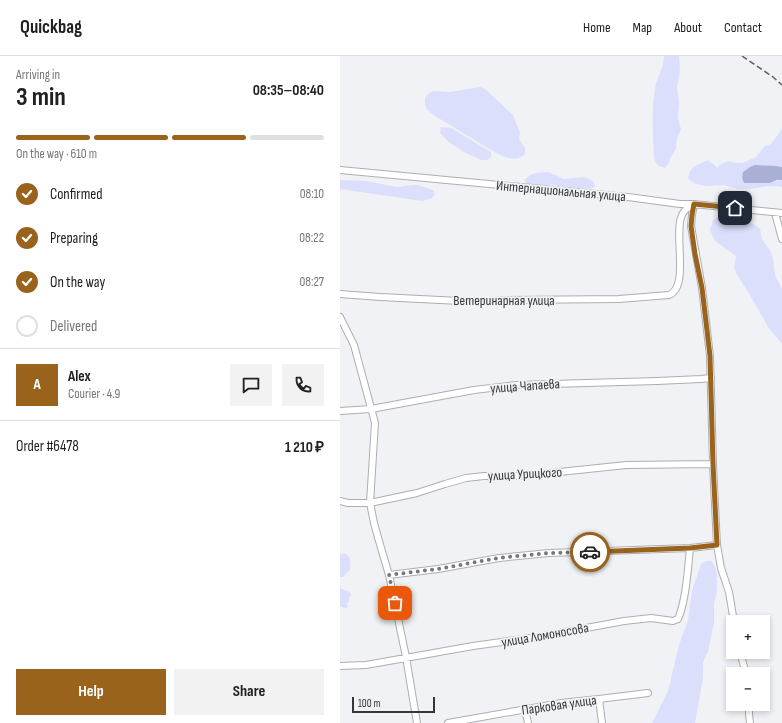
<!DOCTYPE html>
<html lang="en">
<head>
<meta charset="utf-8">
<style>
	body { margin:0; font-family:"Sofia Sans Condensed",sans-serif; background:#f2f2f2; color:#202124; height:100vh; display:flex; flex-direction:column; font-size:15px; white-space:nowrap }
	* { box-sizing:border-box; margin:0 }
	p { font-size:13px; color:#757577 }
	.icon { flex:none; width:22px; height:22px; fill:none; stroke:currentColor; stroke-width:2; stroke-linecap:round; stroke-linejoin:round }
	.map { position:relative; flex:1; overflow:hidden }
	.drawer { display:flex; flex-direction:column; background:#fff; width:340px }
	.drawer>* { flex:none }
	.tools { position:absolute; left:386px; top:559px; display:grid; gap:8px }
	.tools a { display:grid; place-items:center; width:44px; height:44px; border-radius:0px; background:#fff; box-shadow:0 2px 6px #0003; font-size:20px }
	.scale { position:absolute; left:12px; bottom:10px; width:83px; box-sizing:border-box; padding-left:4px; border:2px solid #353637; border-top:0; font-size:11px; line-height:14px; white-space:nowrap; color:#353637; -webkit-text-stroke:3px #f1f2f6; paint-order:stroke }
	.pin { position:absolute; display:grid; place-items:center; width:34px; height:34px; color:#fff; margin:-17px; border-radius:8px; box-shadow:0 2px 6px #0006 }
	.courier { position:absolute; display:grid; place-items:center; width:40px; height:40px; margin:-20px; border:3px solid #99631c; border-radius:50%; background:#fff; color:#222; box-shadow:0 1px 5px #0007 }
	.overview em { font-style:normal; font-weight:700 }
	.overview div { display:flex; flex-direction:column-reverse }
	.overview { display:flex; align-items:center; justify-content:space-between; height:68px; padding:0 16px }
	h1 { font-size:26px; font-weight:700; line-height:30px }
	.bar { display:grid; grid-template-columns:repeat(4,1fr); gap:6px 4px; align-content:center; height:48px; padding:0 16px }
	.bar i { height:5px; border-radius:3px; background:#e0e0e0 }
	.bar .active { background:#99631c }
	.bar p { grid-column:span 4 }
	.line { display:flex; align-items:center; gap:10px; padding:0 16px; border-top:1px solid #e0e0e0 }
	.line div { flex:1 }
	.round { display:grid; place-items:center; flex:none; width:42px; height:42px; border-radius:0px; background:#f2f2f2 }
	ol { padding:0 16px; list-style:none }
	li { display:flex; align-items:center; gap:12px; height:44px }
	li p { margin-inline-start:auto }
	li .icon { padding:4px; border-radius:50%; background:#99631c; color:#fff; stroke-width:4 }
	li:last-child { color:#757577 }
	li i { width:22px; height:22px; border:2px solid #e0e0e0; border-radius:50% }
	.cta { display:flex; gap:8px; margin-top:auto; padding:8px 16px }
	.cta a { flex:1; height:46px; border-radius:0px; background:#99631c; color:#fff; font-size:16px; font-weight:700; line-height:46px; text-align:center }
	.cta a+a { background:#f2f2f2; color:#202124 }
	header { display:flex; align-items:center; gap:24px; box-sizing:border-box; height:56px; padding:0 20px; background:#fff; border-bottom:1px solid #e0e0e0 }
	header strong { font-size:19px }
	nav { display:flex; gap:22px; margin-inline-start:auto; font-size:14px }
	main { display:flex; flex:1; min-height:0 }
	.map>svg:first-child { display:block }
</style>
</head>
<body>
<header>
<strong>Quickbag</strong>
<nav><a>Home</a><a>Map</a><a>About</a><a>Contact</a></nav>
</header>
<main>
<section class="drawer">
<div class="overview"><div><h1>3 min</h1><p>Arriving in</p></div><em>08:35–08:40</em></div>
<div class="bar"><i class="active"></i><i class="active"></i><i class="active"></i><i></i><p>On the way · 610 m</p></div>
<ol>
<li><svg class="icon" aria-label="check" viewBox="0 0 24 24"><path d="M5 12l5 5 9-10"/></svg>Confirmed<p>08:10</p></li>
<li><svg class="icon" aria-label="check" viewBox="0 0 24 24"><path d="M5 12l5 5 9-10"/></svg>Preparing<p>08:22</p></li>
<li><svg class="icon" aria-label="check" viewBox="0 0 24 24"><path d="M5 12l5 5 9-10"/></svg>On the way<p>08:27</p></li>
<li><i></i>Delivered</li>
</ol>
<div class="line" style="height:72px"><b class="round" style="background:#99631c;color:#fff">A</b><div><b>Alex</b><p>Courier · 4.9</p></div><a class="round"><svg class="icon" aria-label="chat" viewBox="0 0 24 24"><path d="M4 5h16v11H9l-5 4z"/></svg></a><a class="round"><svg class="icon" aria-label="phone" viewBox="0 0 24 24"><path d="M5 4h4l2 5-3 2q2 4 5 5l2-3 5 2v4C11 20 4 13 5 4z"/></svg></a></div>
<div class="line" style="height:52px"><div>Order #6478</div><b>1 210 ₽</b></div>
<div class="cta"><a>Help</a><a>Share</a></div>
</section>
<div class="map">
<svg width="442" height="667" viewBox="0 0 442 667">
	<rect width="100%" height="100%" fill="#f1f2f6"/>
	<!-- green -->
	<path fill="#dbdffc" d="M 324,0 L 339,0 L 340,15 L 337,31 L 339,47 L 338,63 L 341,73 L 337,83 L 336,93 L 330,102 L 329,107 L 325,112 C 318,110 315,108 314,100 C 313,78 311,55 315,33 C 317,21 324,11 324,0 Z
		M 140,31 L 145,33 L 173,59 L 180,77 L 179,83 L 185,92 L 185,98 C 176,107 166,101 156,97 L 100,63 L 91,57 L 87,53 L 85,48 L 85,42 L 88,38 L 93,35 L 110,36 Z
		M 101,71 L 111,72 L 151,96 L 151,101 L 147,104 L 141,104 L 122,95 L 109,86 L 100,77 Z
		M 442,73 L 442,111 C 431,109 403,106 402,122 L 410,127 C 416,126 422,127 428,127 C 433,127 437,124 442,124 L 442,131 C 428,128 418,133 405,133 C 397,134 390,130 383,129 C 379,129 374,130 370,130 C 363,130 352,128 348,122 C 350,110 358,109 368,104 L 378,112 L 379,109 L 388,105 L 397,107 L 403,107 L 416,101 L 425,90 L 431,88 Z
		M 208,116 L 218,120 L 223,123 L 244,121 L 249,123 L 254,126 L 255,131 C 236,137 232,132 215,129 C 208,128 202,130 196,130 C 192,129 190,129 186,129 L 185,124 C 190,116 199,117 208,116 Z
		M 0,124 L 26,125 L 57,131 L 72,129 L 78,129 L 93,134 L 95,138 L 92,142 L 82,145 L 0,133 Z
		M 379,160 L 409,166 L 415,169 L 420,173 L 422,183 L 431,196 L 433,202 L 435,219 L 442,233 L 442,288 L 428,271 L 410,239 L 396,217 L 394,212 L 396,200 L 392,197 L 375,185 L 370,174 L 373,164 Z
		M 4,497 C 11,500 11,507 10,514 L 5,518 L 3,521 L 0,521 L 0,499 Z
		M 366,505 L 372,505 L 377,516 L 377,536 L 374,547 L 374,566 L 368,596 L 365,601 L 363,607 L 363,621 L 355,667 L 312,667 L 328,635 L 339,589 L 348,564 L 352,535 L 361,508 Z
		M 0,532 L 10,536 L 11,539 L 9,542 L 9,545 L 7,548 L 8,551 L 5,552 L 0,550 Z"/>
	<!-- water -->
	<path fill="#aab0d5" d="M 415,109 L 436,110 L 442,111 L 442,124 L 437,124 L 430,127 L 404,127 L 402,122 L 403,116 L 410,111 Z"/>
	<g fill="none" stroke-linecap="round" stroke-linejoin="round">
		<!-- minor casing -->
		<g stroke="#aeaeb2" stroke-width="8">
			<path id="minor" d="M 0,114 L 288,141 L 340,148 L 354,148 L 442,157
				M 354,148 L 352,159 L 351,170 L 362,232 L 370,300 L 373,408 L 377,489 L 381,512 L 389,536 L 394,566
				M 435,157 L 442,183
				M 0,238 L 40,241 L 140,246 L 169,244 L 279,243 L 329,239 C 350,231 333,177 342,159 C 344,154 348,151 353,149
				M 0,261 L 14,289 L 35,367 L 30,447 L 34,467 L 39,485 L 49,519 L 66,601 L 77,667
				M 0,355 L 31,353 L 134,334 L 176,329 L 317,325 L 361,323 L 371,322
				M 0,445 L 8,447 L 30,447 L 77,437 L 105,428 L 126,422 L 144,420 L 182,420 L 286,409 L 373,408
				M 49,519 L 98,513 L 159,502 L 209,497 L 350,492 L 377,489
				M 400,596 L 406,618
				M 0,610 L 26,609 L 133,590 L 198,581 L 284,565 L 311,562 L 333,565 L 338,563 C 346,545 348,512 350,492
				M 259,643 L 262,667
				M 409,648 L 409,658 L 410,667
				M 185,653 L 188,667
				M 108,667 L 221,647 L 259,643 L 308,637"/>
		</g>
		<!-- minor -->
		<use href="#minor" stroke="#fff" stroke-width="6"/>
		<!-- rail -->
		<path stroke="#5d5e60" stroke-width="1.5" stroke-dasharray="6 3" stroke-linecap="butt" d="M 402,0 L 433,21 L 442,29"/>
	</g>
	<g fill="none" stroke-linecap="round" stroke-linejoin="round">
		<!-- done -->
		<path stroke="#77787a" stroke-width="4" stroke-dasharray="0 7.2" d="M 55,547 L 49,519 L 98,513 L 158,502 L 209,497 L 250,496"/>
		<!-- route -->
		<path stroke="#99631c" stroke-width="5" d="M 250,496 L 350,492 L 377,489 L 373,408 L 370,300 L 362,232 L 355,198 L 351,170 L 352,159 L 354,148 L 395,152"/>
	</g>
	<g text-anchor="middle" dominant-baseline="central" stroke-width="3.5" stroke-linejoin="round" paint-order="stroke">
		<!-- street labels -->
		<g font-size="14" fill="#353637" stroke="#f1f2f6">
			<text transform="translate(221 135) rotate(5)">Интернациональная улица</text>
			<text x="164" y="244">Ветеринарная улица</text>
			<text transform="translate(185 330) rotate(-4)">улица Чапаева</text>
			<text transform="translate(185 418) rotate(-3)">улица Урицкого</text>
			<text transform="translate(205 579) rotate(-10)">улица Ломоносова</text>
			<text transform="translate(219 649) rotate(-8)">Парковая улица</text>
		</g>
	</g>
</svg>
<div class="tools">
<a>+</a>
<a>−</a>
</div>
<div class="scale">100 m</div>
<div class="pin" style="left:55px;top:547px;background:#ea580c"><svg class="icon" aria-label="bag" viewBox="0 0 24 24"><path d="M5 8h14l-1 12H6zM9 8a3 3 0 0 1 6 0"/></svg></div>
<div class="pin" style="left:395px;top:152px;background:#1f2937"><svg class="icon" aria-label="home" viewBox="0 0 24 24"><path d="M3 11l9-7 9 7M6 9v11h12V9"/></svg></div>
<div class="courier" style="left:250px;top:496px"><svg class="icon" aria-label="car" viewBox="0 0 24 24"><path d="M5 17H2v-5l4-1 3-4h7l3 4 3 1v5h-3M9 17h6M6 11h13"/><circle cx="7" cy="17" r="2"/><circle cx="17" cy="17" r="2"/></svg></div>
</div>
</main>
</body>
</html>
